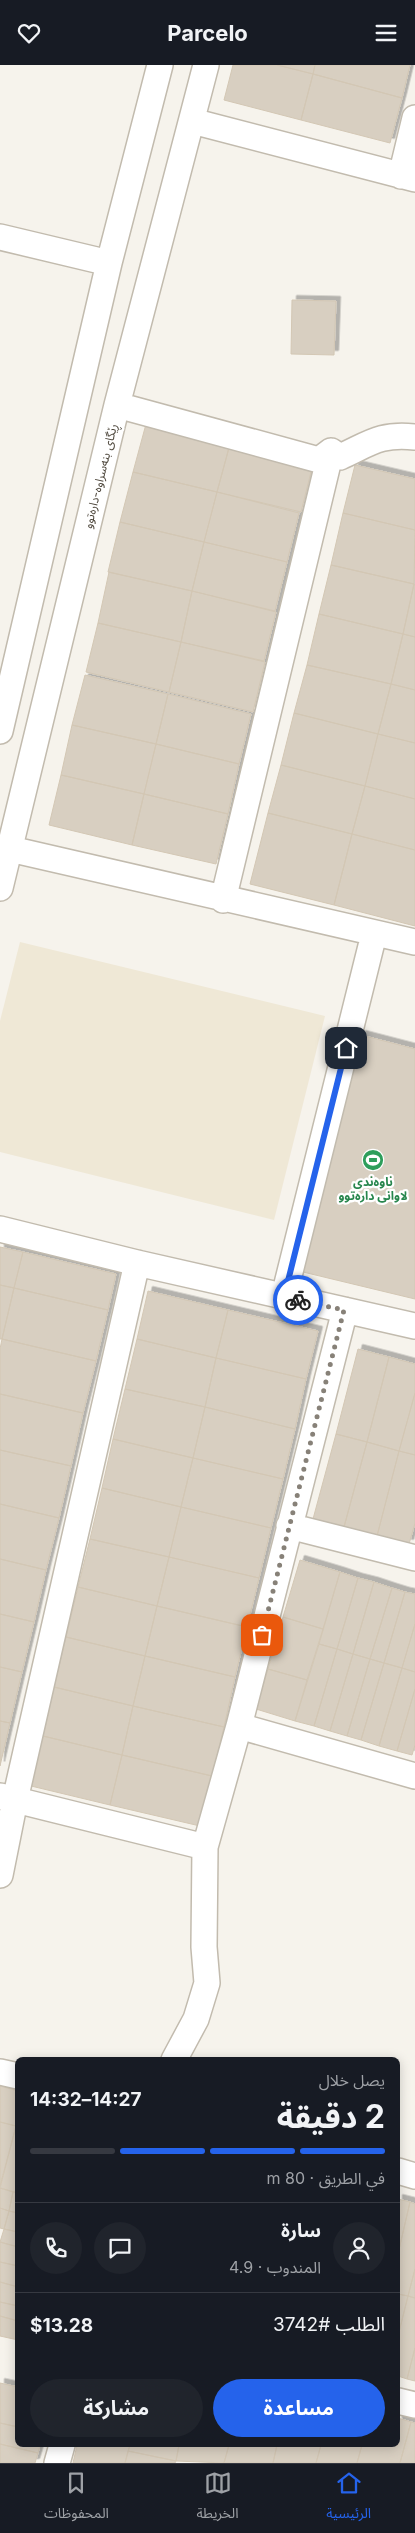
<!DOCTYPE html>
<html lang="ar">
<head>
<meta charset="utf-8">
<style>
	body { margin:0; font-family:Inter,"Noto Sans Arabic",sans-serif; background:#20242c; color:#f1f3f6; direction:rtl; height:100vh; display:flex; flex-direction:column; font-size:19px; white-space:nowrap }
	* { box-sizing:border-box; margin:0 }
	p { font-size:16px; color:#9ea1a6 }
	.icon { flex:none; width:28px; height:28px; fill:none; stroke:currentColor; stroke-width:2; stroke-linecap:round; stroke-linejoin:round }
	.map { position:relative; flex:1; overflow:hidden; direction:ltr }
	.details { position:absolute; left:15px; top:1992px; width:385px; height:390px; display:flex; flex-direction:column; background:#171b24; border-radius:8px; box-shadow:0 2px 12px #0003; direction:rtl }
	.details>* { flex:none }
	.pin { position:absolute; display:grid; place-items:center; width:42px; height:42px; color:#fff; margin:-21px; border-radius:10px; box-shadow:0 2px 8px #0006 }
	.courier { position:absolute; display:grid; place-items:center; width:50px; height:50px; margin:-25px; border:4px solid #2563eb; border-radius:50%; background:#fff; color:#222; box-shadow:0 1px 6px #0007 }
	.summary em { font-style:normal; font-weight:700 }
	.summary div { display:flex; flex-direction:column-reverse }
	.summary { display:flex; align-items:center; justify-content:space-between; height:85px; padding:0 15px }
	h1 { font-size:32px; font-weight:700; line-height:38px }
	.bar { display:grid; grid-template-columns:repeat(4,1fr); gap:8px 5px; align-content:center; height:60px; padding:0 15px }
	.bar i { height:6px; border-radius:4px; background:#363941 }
	.bar .active { background:#2563eb }
	.bar p { grid-column:span 4 }
	.line { display:flex; align-items:center; gap:12px; padding:0 15px; border-top:1px solid #363941 }
	.line div { flex:1 }
	.round { display:grid; place-items:center; flex:none; width:52px; height:52px; border-radius:26px; background:#20242c }
	.action { display:flex; gap:10px; margin-top:auto; padding:10px 15px }
	.action a { flex:1; height:58px; border-radius:30px; background:#2563eb; color:#fff; font-size:20px; font-weight:700; line-height:58px; text-align:center }
	.action a+a { background:#20242c; color:#f1f3f6 }
	header { display:flex; justify-content:space-between; align-items:center; height:65px; padding:0 15px; background:#171b24; font-size:22px; font-weight:700 }
	.tab-bar { display:flex; justify-content:space-around; align-items:center; height:70px; border-top:1px solid #363941; background:#171b24; font-size:14px; color:#9ea1a6 }
	.tab-bar a { display:grid; justify-items:center; gap:2px }
	.tab-bar .active { color:#2563eb }
	.map>svg:first-child { display:block }
</style>
</head>
<body>
<header><svg class="icon" aria-label="menu" viewBox="0 0 24 24"><path d="M4 6h16M4 12h16M4 18h16"/></svg>Parcelo<svg class="icon" aria-label="heart" viewBox="0 0 24 24"><path d="M12 20l-8-8c-3-5 5-10 8-4 3-6 11-1 8 4z"/></svg></header>
<div class="map">
<svg width="415" height="2398" viewBox="0 0 415 2398">
	<defs>
		<filter id="shadow"><feDropShadow dx="4.5" dy="-4.5" stdDeviation="0" flood-color="#0004"/></filter>
	</defs>
	<rect width="100%" height="100%" fill="#f6f3ec"/>
	<!-- education -->
	<path fill="#efe8d6" d="M 20,877 L 325,951 L 274,1155 L 0,1087 L 0,956 Z"/>
	<!-- building -->
	<path fill="#d8cfc1" stroke="#d3c7b4" filter="url(#shadow)" d="M 233,0 L 277,0 L 313,9 L 301,55 L 224,35 Z
		M 277,0 L 315,0 L 313,9 Z
		M 315,0 L 410,0 L 402,33 L 313,9 Z
		M 313,9 L 402,33 L 390,78 L 301,55 Z
		M 292,235 L 336,236 L 334,290 L 291,289 Z
		M 146,359 L 230,379 L 217,427 L 133,407 Z
		M 230,379 L 313,399 L 301,447 L 217,427 Z
		M 355,400 L 415,414 L 415,465 L 343,448 Z
		M 133,407 L 217,427 L 204,477 L 120,457 Z
		M 217,427 L 299,448 L 287,497 L 204,477 Z
		M 343,448 L 415,465 L 414,519 L 331,500 Z
		M 120,457 L 204,477 L 192,526 L 108,507 Z
		M 204,477 L 287,497 L 275,546 L 192,526 Z
		M 331,500 L 414,519 L 403,569 L 319,549 Z
		M 109,507 L 192,526 L 181,577 L 98,558 Z
		M 414,519 L 415,520 L 415,572 L 403,569 Z
		M 192,526 L 276,547 L 264,596 L 181,577 Z
		M 319,549 L 403,569 L 391,619 L 307,600 Z
		M 98,558 L 181,577 L 169,627 L 86,607 Z
		M 403,569 L 415,572 L 415,625 L 391,619 Z
		M 181,577 L 265,597 L 253,647 L 169,627 Z
		M 307,600 L 391,619 L 378,669 L 294,648 Z
		M 85,610 L 168,629 L 156,679 L 72,660 Z
		M 391,619 L 415,625 L 415,678 L 378,669 Z
		M 168,629 L 251,649 L 239,699 L 156,679 Z
		M 294,648 L 378,669 L 365,721 L 281,700 Z
		M 72,660 L 156,679 L 144,729 L 61,710 Z
		M 378,669 L 415,678 L 415,734 L 365,721 Z
		M 156,679 L 239,699 L 228,749 L 144,729 Z
		M 281,700 L 365,721 L 352,769 L 268,748 Z
		M 61,710 L 144,729 L 132,780 L 49,760 Z
		M 365,721 L 415,734 L 415,785 L 352,769 Z
		M 144,729 L 228,749 L 216,799 L 132,780 Z
		M 268,748 L 352,769 L 334,840 L 250,819 Z
		M 352,769 L 415,785 L 415,861 L 334,840 Z
		M 361,970 L 415,984 L 415,1234 L 303,1207 Z
		M 0,1182 L 23,1187 L 14,1223 L 0,1220 Z
		M 23,1187 L 116,1209 L 108,1245 L 14,1223 Z
		M 0,1220 L 14,1223 L 2,1274 L 0,1274 Z
		M 14,1223 L 108,1245 L 96,1296 L 2,1274 Z
		M 148,1226 L 228,1245 L 216,1293 L 137,1274 Z
		M 228,1245 L 318,1266 L 306,1314 L 216,1293 Z
		M 2,1274 L 96,1296 L 83,1348 L 0,1329 L 0,1284 Z
		M 137,1274 L 216,1293 L 205,1342 L 125,1324 Z
		M 358,1284 L 389,1292 L 367,1377 L 336,1369 Z
		M 389,1292 L 415,1299 L 415,1328 L 399,1386 L 367,1377 Z
		M 216,1293 L 306,1314 L 295,1364 L 205,1342 Z
		M 125,1324 L 205,1342 L 193,1393 L 113,1374 Z
		M 415,1328 L 415,1390 L 399,1386 Z
		M 0,1329 L 83,1348 L 71,1401 L 0,1385 Z
		M 205,1342 L 295,1364 L 283,1414 L 193,1393 Z
		M 336,1369 L 367,1377 L 344,1462 L 313,1454 Z
		M 113,1374 L 193,1393 L 181,1442 L 102,1423 Z
		M 367,1377 L 399,1386 L 377,1471 L 344,1462 Z
		M 0,1385 L 71,1401 L 59,1453 L 0,1439 Z
		M 399,1386 L 415,1390 L 415,1458 L 409,1479 L 377,1471 Z
		M 193,1393 L 283,1414 L 271,1463 L 181,1442 Z
		M 102,1423 L 181,1442 L 169,1492 L 90,1474 Z
		M 0,1439 L 59,1453 L 46,1505 L 0,1494 Z
		M 181,1442 L 271,1463 L 259,1513 L 169,1492 Z
		M 90,1474 L 169,1492 L 157,1541 L 78,1522 Z
		M 169,1492 L 259,1513 L 247,1562 L 157,1541 Z
		M 0,1494 L 46,1505 L 34,1557 L 0,1549 Z
		M 300,1495 L 340,1507 L 323,1564 L 283,1552 Z
		M 340,1507 L 358,1513 L 337,1584 L 319,1579 Z
		M 358,1513 L 374,1517 L 353,1589 L 337,1584 Z
		M 374,1517 L 392,1523 L 370,1594 L 353,1589 Z
		M 78,1522 L 157,1541 L 145,1591 L 66,1572 Z
		M 392,1523 L 405,1527 L 384,1598 L 370,1594 Z
		M 405,1527 L 415,1529 L 415,1559 L 402,1603 L 384,1598 Z
		M 157,1541 L 247,1562 L 235,1612 L 145,1591 Z
		M 0,1549 L 34,1557 L 22,1607 L 0,1602 Z
		M 283,1552 L 323,1564 L 307,1615 L 268,1604 Z
		M 415,1559 L 415,1607 L 402,1603 Z
		M 66,1572 L 145,1591 L 133,1641 L 54,1622 Z
		M 319,1579 L 337,1584 L 314,1661 L 295,1656 Z
		M 337,1584 L 353,1589 L 330,1666 L 314,1661 Z
		M 353,1589 L 370,1594 L 347,1671 L 330,1666 Z
		M 145,1591 L 235,1612 L 224,1662 L 133,1641 Z
		M 370,1594 L 384,1598 L 361,1675 L 347,1671 Z
		M 384,1598 L 402,1603 L 379,1681 L 361,1675 Z
		M 0,1602 L 22,1607 L 10,1658 L 0,1656 Z
		M 402,1603 L 415,1607 L 415,1624 L 397,1686 L 379,1681 Z
		M 268,1604 L 307,1615 L 295,1656 L 256,1644 Z
		M 54,1622 L 133,1641 L 122,1690 L 43,1671 Z
		M 415,1624 L 415,1680 L 412,1690 L 397,1686 Z
		M 133,1641 L 224,1662 L 212,1711 L 122,1690 Z
		M 0,1656 L 10,1658 L 0,1701 Z
		M 43,1671 L 122,1690 L 110,1740 L 31,1721 Z
		M 122,1690 L 212,1711 L 200,1761 L 110,1740 Z
		M 0,2021 L 18,2026 L 16,2061 L 0,2057 Z
		M 0,2057 L 16,2061 L 0,2121 Z
		M 16,2061 L 18,2062 L 18,2128 L 0,2123 Z
		M 0,2123 L 13,2127 L 9,2146 L 0,2143 Z
		M 13,2127 L 18,2128 L 18,2148 L 9,2146 Z
		M 398,2134 L 410,2137 L 398,2189 Z
		M 410,2137 L 415,2139 L 415,2204 L 408,2231 L 398,2229 L 398,2189 Z
		M 0,2143 L 9,2146 L 4,2164 L 0,2163 Z
		M 9,2146 L 18,2148 L 18,2167 L 4,2164 Z
		M 4,2164 L 18,2167 L 18,2182 L 0,2177 Z
		M 0,2177 L 18,2182 L 18,2201 L 0,2197 Z
		M 0,2197 L 18,2201 L 18,2222 L 0,2217 Z
		M 415,2204 L 415,2233 L 408,2231 Z
		M 0,2217 L 18,2222 L 18,2241 L 0,2237 Z
		M 398,2229 L 408,2231 L 398,2271 Z
		M 408,2231 L 415,2233 L 415,2283 L 407,2314 L 398,2311 L 398,2271 Z
		M 0,2237 L 18,2241 L 18,2256 L 0,2251 Z
		M 0,2251 L 18,2256 L 18,2275 L 0,2271 Z
		M 415,2283 L 415,2316 L 407,2314 Z
		M 0,2318 L 18,2322 L 18,2362 L 0,2358 Z
		M 398,2353 L 411,2357 L 400,2398 L 357,2398 L 362,2380 L 398,2380 Z
		M 411,2357 L 415,2358 L 415,2398 L 400,2398 Z
		M 0,2358 L 18,2362 L 18,2380 L 40,2380 L 38,2388 L 0,2379 Z
		M 0,2379 L 38,2388 L 35,2398 L 0,2398 Z
		M 77,2380 L 130,2380 L 125,2398 L 73,2398 Z
		M 130,2380 L 179,2380 L 176,2396 L 128,2386 Z
		M 179,2380 L 229,2380 L 224,2398 L 176,2396 Z
		M 229,2380 L 277,2380 L 273,2398 L 224,2398 Z
		M 277,2380 L 321,2380 L 316,2398 L 273,2398 Z
		M 321,2380 L 362,2380 L 357,2398 L 316,2398 Z
		M 128,2386 L 176,2396 L 175,2398 L 125,2398 Z"/>
	<g fill="none" stroke-linecap="round" stroke-linejoin="round">
		<!-- minor casing -->
		<g stroke="#c2bbae" stroke-width="28">
			<path id="minor" d="M 192,56 L 415,114
				M 401,111 L 415,53
				M 0,172 L 109,198
				M 117,340 L 319,395 L 331,386 L 340,392 C 369,379 380,368 415,372
				M 0,666 L 109,198 L 160,0
				M 10,784 L 415,877
				M 0,823 L 117,340 L 206,0
				M 223,835 L 331,386
				M 0,1164 L 137,1198 L 415,1261
				M 284,1231 L 374,869
				M 289,1461 L 415,1493
				M 239,1661 L 415,1711
				M 0,1731 L 205,1782
				M 0,1810 L 15,1735 L 137,1198
				M 174,1995 L 196,1954 L 207,1918 L 204,1882 L 205,1782 L 239,1661 L 345,1245
				M 0,2007 L 18,2011
				M 398,2106 L 415,2111
				M 398,2336 L 415,2340
				M 57,2398 L 62,2380"/>
		</g>
		<!-- minor -->
		<use href="#minor" stroke="#fff" stroke-width="25"/>
	</g>
	<g fill="none" stroke-linecap="round" stroke-linejoin="round">
		<!-- done -->
		<path stroke="#878178" stroke-width="5" stroke-dasharray="0 9" d="M 262,1570 L 344,1245 L 298,1235"/>
		<!-- route -->
		<path stroke="#2563eb" stroke-width="6" d="M 298,1235 L 284,1232 L 346,983"/>
	</g>
	<!-- icons -->
	<defs>
		<g id="stadium-disc" transform="scale(1.125)"><circle r="9.5" fill="#2e9e5b" stroke="#fff"/><path d="M0-5a6.5 5 0 1 0 0 10a6.5 5 0 1 0 0-10ZM-3.5-1.8h7v3.6h-7Z" fill="#fff"/></g>
	</defs>
	<g fill-rule="evenodd">
		<use href="#stadium-disc" x="373" y="1095"/>
	</g>
	<g text-anchor="middle" dominant-baseline="central" stroke-width="4.5" stroke-linejoin="round" paint-order="stroke">
		<!-- street labels -->
		<g font-size="12" fill="#4b4439" stroke="#fff">
			<text transform="translate(100 411) rotate(-76)">ڕێگای بنەسراوە-دارەتوو</text>
		</g>
		<!-- leisure labels -->
		<g font-size="12" font-weight="bold" fill="#27864d" stroke="#fff">
			<text x="373" y="1116">ناوەندی<tspan x="373" dy="14">لاوانی دارەتوو</tspan></text>
		</g>
	</g>
</svg>
<div class="pin" style="left:262px;top:1570px;background:#ea580c"><svg class="icon" aria-label="bag" viewBox="0 0 24 24"><path d="M5 8h14l-1 12H6zM9 8a3 3 0 0 1 6 0"/></svg></div>
<div class="pin" style="left:346px;top:983px;background:#1f2937"><svg class="icon" aria-label="home" viewBox="0 0 24 24"><path d="M3 11l9-7 9 7M6 9v11h12V9"/></svg></div>
<div class="courier" style="left:298px;top:1235px"><svg class="icon" aria-label="bike" viewBox="0 0 24 24"><circle cx="6" cy="16" r="4"/><circle cx="18" cy="16" r="4"/><path d="M6 16l4-8h5l3 8M10 8l3 8H6M13 5h3"/></svg></div>
<section class="details">
<div class="summary"><div><h1>2 دقيقة</h1><p>يصل خلال</p></div><em>14:27–14:32</em></div>
<div class="bar"><i class="active"></i><i class="active"></i><i class="active"></i><i></i><p>في الطريق · 80 m</p></div>
<div class="line" style="height:90px"><a class="round"><svg class="icon" aria-label="person" viewBox="0 0 24 24"><circle cx="12" cy="8" r="4"/><path d="M4 21q1-7 8-7t8 7"/></svg></a><div><b>سارة</b><p>المندوب · 4.9</p></div><a class="round"><svg class="icon" aria-label="chat" viewBox="0 0 24 24"><path d="M4 5h16v11H9l-5 4z"/></svg></a><a class="round"><svg class="icon" aria-label="phone" viewBox="0 0 24 24"><path d="M5 4h4l2 5-3 2q2 4 5 5l2-3 5 2v4C11 20 4 13 5 4z"/></svg></a></div>
<div class="line" style="height:65px"><div>الطلب #3742</div><b>$13.28</b></div>
<div class="action"><a>مساعدة</a><a>مشاركة</a></div>
</section>
</div>
<nav class="tab-bar">
<a class="active"><svg class="icon" aria-label="home" viewBox="0 0 24 24"><path d="M3 11l9-7 9 7M6 9v11h12V9"/></svg>الرئيسية</a>
<a><svg class="icon" aria-label="map" viewBox="0 0 24 24"><path d="M3 6l6-2 6 2 6-2v14l-6 2-6-2-6 2zM9 4v14M15 6v14"/></svg>الخريطة</a>
<a><svg class="icon" aria-label="saved" viewBox="0 0 24 24"><path d="M7 4h10v16l-5-4-5 4z"/></svg>المحفوظات</a>
</nav>
</body>
</html>
